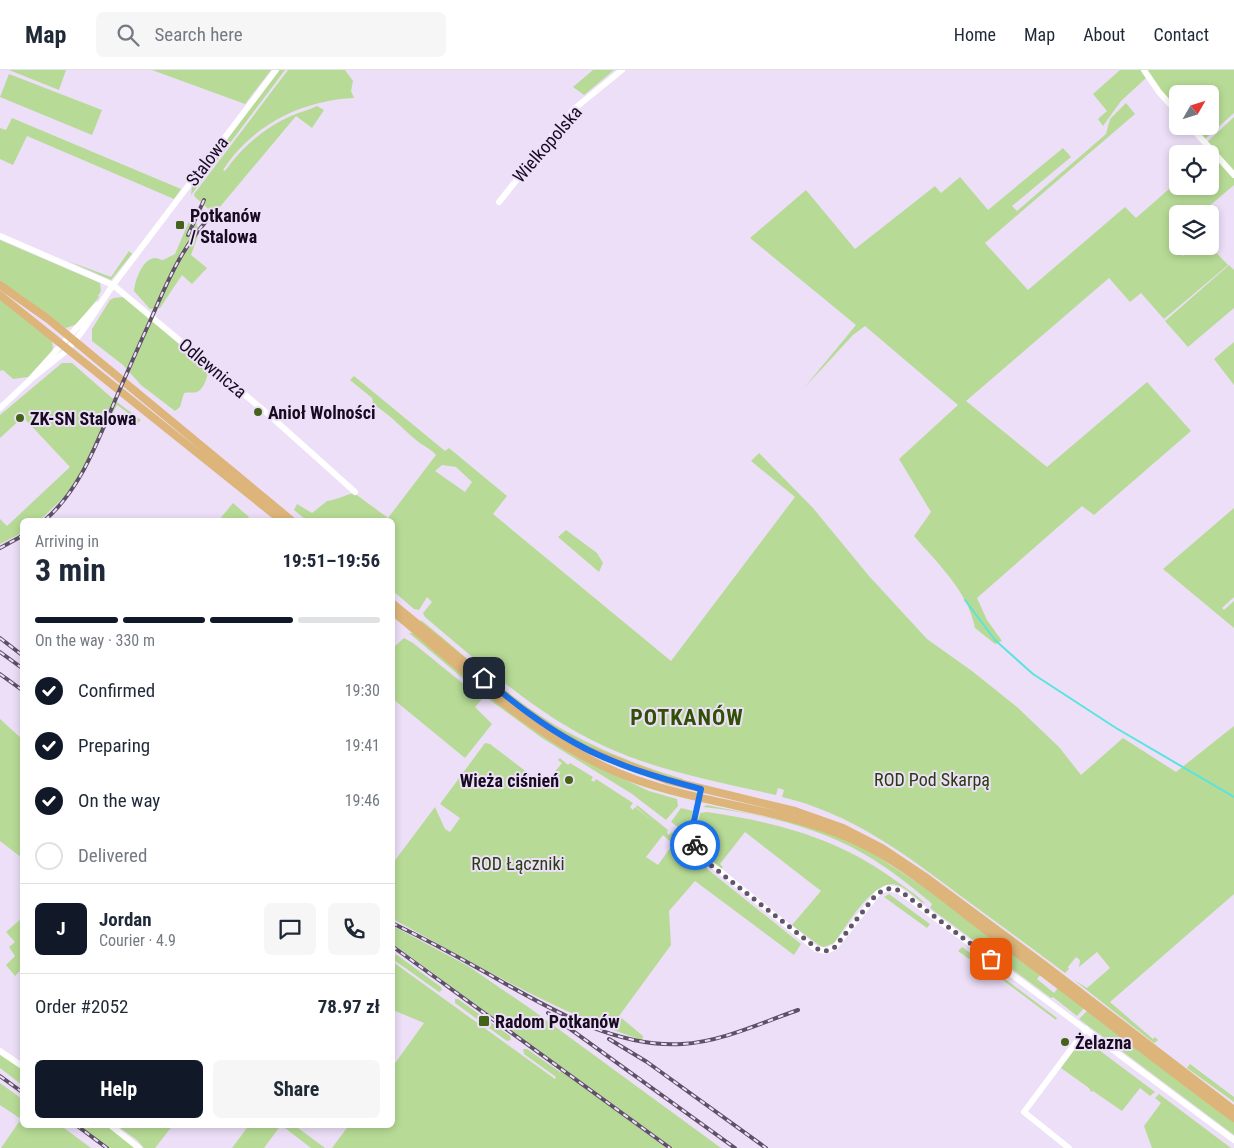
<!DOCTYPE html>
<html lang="en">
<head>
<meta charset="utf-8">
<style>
	body { margin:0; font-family:"Roboto Condensed",sans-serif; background:#f6f6f7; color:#1f2937; height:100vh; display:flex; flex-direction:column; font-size:19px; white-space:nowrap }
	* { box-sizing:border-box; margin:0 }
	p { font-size:16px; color:#747a83 }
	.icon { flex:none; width:28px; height:28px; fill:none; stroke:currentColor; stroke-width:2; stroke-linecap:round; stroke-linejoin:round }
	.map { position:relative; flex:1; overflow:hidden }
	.drawer { position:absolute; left:20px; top:448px; width:375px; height:610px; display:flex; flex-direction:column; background:#fff; border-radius:8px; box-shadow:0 2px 8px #0003 }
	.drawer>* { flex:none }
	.needle { width:32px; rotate:51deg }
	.fabs { position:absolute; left:1169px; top:15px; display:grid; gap:10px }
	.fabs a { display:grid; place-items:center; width:50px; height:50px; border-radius:8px; background:#fff; box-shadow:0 2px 8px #0003; font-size:25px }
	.pin { position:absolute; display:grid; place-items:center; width:42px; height:42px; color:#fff; margin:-21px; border-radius:10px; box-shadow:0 2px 8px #0006 }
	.courier { position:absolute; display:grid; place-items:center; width:50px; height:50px; margin:-25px; border:4px solid #1a73e8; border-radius:50%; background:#fff; color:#222; box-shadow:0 1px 6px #0007 }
	.head em { font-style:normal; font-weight:700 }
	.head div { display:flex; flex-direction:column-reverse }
	.head { display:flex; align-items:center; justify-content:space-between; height:85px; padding:0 15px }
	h1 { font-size:32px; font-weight:700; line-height:38px }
	.bar { display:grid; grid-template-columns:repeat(4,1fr); gap:8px 5px; align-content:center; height:60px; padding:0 15px }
	.bar i { height:6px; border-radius:4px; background:#e0e1e3 }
	.bar .on { background:#111827 }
	.bar p { grid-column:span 4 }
	.line { display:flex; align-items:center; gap:12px; padding:0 15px; border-top:1px solid #e0e1e3 }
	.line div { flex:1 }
	.round { display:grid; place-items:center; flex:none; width:52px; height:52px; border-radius:8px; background:#f6f6f7 }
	ol { padding:0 15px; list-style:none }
	li { display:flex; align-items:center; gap:15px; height:55px }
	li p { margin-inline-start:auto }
	li .icon { padding:5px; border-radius:50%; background:#111827; color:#fff; stroke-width:4 }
	li:last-child { color:#747a83 }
	li i { width:28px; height:28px; border:2px solid #e0e1e3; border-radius:50% }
	.primary-button { display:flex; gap:10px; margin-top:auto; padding:10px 15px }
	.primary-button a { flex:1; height:58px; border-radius:8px; background:#111827; color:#fff; font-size:20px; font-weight:700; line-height:58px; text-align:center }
	.primary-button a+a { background:#f6f6f7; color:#1f2937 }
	header { display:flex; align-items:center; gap:30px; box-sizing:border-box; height:70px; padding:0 25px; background:#fff; border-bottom:1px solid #e0e1e3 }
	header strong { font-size:24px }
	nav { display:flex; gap:28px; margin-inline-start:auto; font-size:18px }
	.search { width:350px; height:45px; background:#f6f6f7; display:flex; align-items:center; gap:12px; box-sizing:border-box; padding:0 18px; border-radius:8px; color:#747a83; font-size:19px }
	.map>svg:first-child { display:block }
</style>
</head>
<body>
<header>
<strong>Map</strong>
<div class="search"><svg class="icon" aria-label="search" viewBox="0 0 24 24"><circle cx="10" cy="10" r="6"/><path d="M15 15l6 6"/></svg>Search here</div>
<nav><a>Home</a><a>Map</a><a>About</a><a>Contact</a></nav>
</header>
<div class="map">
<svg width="1234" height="1078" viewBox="0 0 1234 1078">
	<rect width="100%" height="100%" fill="#ecdff7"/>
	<!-- green -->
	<path fill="#b7db96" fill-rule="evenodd" d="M 9,0 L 66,0 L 59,20 Z
		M 152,0 L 271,0 L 245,34 Z
		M 279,0 L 285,0 L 191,125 L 192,116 Z
		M 288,0 L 345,0 L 353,11 L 351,21 L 354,28 C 302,30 251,56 223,100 L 225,101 C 242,77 264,58 291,46 C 300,42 309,40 317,36 L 324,40 L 312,58 L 296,46 L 214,144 L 195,127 L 194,124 Z
		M 593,0 L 614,0 L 584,25 L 573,17 Z
		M 1120,0 L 1143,0 L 1146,8 L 1121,31 L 1103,56 L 1098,49 L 1107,41 L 1093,24 Z
		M 1147,0 L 1234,0 L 1234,43 L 1205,69 L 1191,56 L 1210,56 L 1210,24 L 1178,24 L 1177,40 L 1161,21 Z
		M 9,4 L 102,40 L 92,65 L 0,27 Z
		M 1126,33 L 1135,44 L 985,173 L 1028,220 L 1125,137 L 1136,148 L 1177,112 L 1178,116 L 1210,116 L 1211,83 L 1234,108 L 1234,115 L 1200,144 L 1178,144 L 1177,162 L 1170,169 L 1183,186 L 1195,176 L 1210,176 L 1228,195 L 1164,249 L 1141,223 L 1130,232 L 1109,208 L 966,331 L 1047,397 L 1147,312 L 1191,361 L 1094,445 L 1082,436 L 977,528 L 987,550 L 1002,571 L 995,574 L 975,558 C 968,521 937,493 914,466 L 931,442 L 899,389 L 958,335 L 865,256 L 853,265 L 804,318 L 856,255 L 750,168 L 806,120 L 855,179 L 935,116 L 941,123 L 960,107 L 988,140 L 1063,78 L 1071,87 L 1012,136 L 1017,141 L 1106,64 L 1110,49 Z
		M 1234,47 L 1234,103 L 1206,73 Z
		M 12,48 L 181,119 L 174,129 L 27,66 L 13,95 L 0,89 L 0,58 L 6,60 Z
		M 192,144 L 194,144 L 199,163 L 191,185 L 207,198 L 192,214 L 182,205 L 160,238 L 150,239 L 134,221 C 135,211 142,189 155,188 C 158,188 160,190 163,190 L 175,184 Z
		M 0,170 L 100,213 L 101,221 L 98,226 L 99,227 L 77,254 L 66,258 L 60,256 L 21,225 L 0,212 Z
		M 129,181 L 132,184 L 111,210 L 68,191 L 111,207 Z
		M 1229,195 L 1234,200 L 1234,238 L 1188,277 L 1165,251 Z
		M 0,227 L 51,268 L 53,277 L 52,281 L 28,307 L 13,309 L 3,300 L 0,301 Z
		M 123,227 L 181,274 L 208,300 C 208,306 204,319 197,322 C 193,323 188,322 184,323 L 180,337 L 175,341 L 141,315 L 123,295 L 92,271 L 92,259 L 110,230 L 114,228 Z
		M 1234,272 L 1234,315 L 1214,289 Z
		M 62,293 L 72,293 L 112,328 L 115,328 L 114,331 L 117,330 L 117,332 L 141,350 L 137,354 L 132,346 L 117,335 L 74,414 L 63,428 L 40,450 L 22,450 L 22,463 L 0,474 L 0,449 L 7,456 L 70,397 L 23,347 L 0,368 L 0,345 Z
		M 354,306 L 445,381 L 449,378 L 507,426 L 493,444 L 671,591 L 795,427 L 751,391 L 759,383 L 813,438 L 869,506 L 927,569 L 972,601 L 1017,637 L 1059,677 L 1081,705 L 1123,668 L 1176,702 L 1234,656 L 1234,824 L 1110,932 L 1153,969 L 1155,967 L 1158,970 L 1154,973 L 1074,910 L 1087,918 L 1110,898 L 1097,882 L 1079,897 L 1080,890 L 1076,887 L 1068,897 L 1069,899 L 1065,903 C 1030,877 994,850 958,824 C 904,783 850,743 782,727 L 784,720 L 778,718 L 776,725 C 718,712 658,701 604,676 C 537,645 481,594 425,547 L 423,543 L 432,532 L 427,527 L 419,540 L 414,539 L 393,521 L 392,450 L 306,450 L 294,440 L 297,434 L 312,443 L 327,431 C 337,430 344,425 354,423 L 388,448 L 436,385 C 430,378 423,376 416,370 C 402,358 389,344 373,334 L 372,328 L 350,310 ZM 442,395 L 456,397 L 472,412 L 465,422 L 435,401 Z
		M 233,433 L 249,447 L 246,450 L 219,450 Z
		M 1234,438 L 1234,527 L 1222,538 L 1224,540 L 1234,531 L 1234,558 L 1163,499 Z
		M 566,460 L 597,483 L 603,493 L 599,502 L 558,467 Z
		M 421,550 C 463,584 504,623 550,652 C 592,677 636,695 683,709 L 682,712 L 582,674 L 531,643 L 422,554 Z
		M 409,563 L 414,563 L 606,701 L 649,721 L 677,729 L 678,736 L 666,750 L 632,724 L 542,668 L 479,622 Z
		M 404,568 L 413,573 L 482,629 L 475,637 L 492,654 L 465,688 L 393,629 L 393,578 Z
		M 0,649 L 22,669 L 20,697 L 22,697 L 22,788 L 0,771 Z
		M 485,673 L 490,674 L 528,703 L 542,717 L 562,693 L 558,690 L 560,688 L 568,695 L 570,693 L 593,707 L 591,710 L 594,712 L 596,709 L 633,733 L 630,737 L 633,740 L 635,737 L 655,753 L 636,737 L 637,735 L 668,760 L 667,763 L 669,765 L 672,762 L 688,775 L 693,785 L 701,794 L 801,874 L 794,885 L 695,811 L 669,841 L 671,875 L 619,946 L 643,966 L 642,970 C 554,942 474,893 393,849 L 393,793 L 435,737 L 445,759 L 450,762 L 460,748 L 440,734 ZM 663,765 L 673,774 L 658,795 L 646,787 Z
		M 707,735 L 811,756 L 866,779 L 921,815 L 1041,904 L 1037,909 L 1054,923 L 1058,918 L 1084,938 L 1077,946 L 1053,927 L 1051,928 L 930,838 L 932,834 L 929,831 C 908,814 887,797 864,784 C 817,756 757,743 703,737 Z
		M 681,738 L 693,741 L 689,759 L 685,762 L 671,752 Z
		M 707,742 C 777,752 841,769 899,813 C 907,819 919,826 925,834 C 916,830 908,818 897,815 C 874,807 846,857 834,873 L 824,877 L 820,876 L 792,855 L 821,821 L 745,762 L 720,794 L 723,797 L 721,799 C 698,780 693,773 700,743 Z
		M 889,824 L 930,854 L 927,858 L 884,827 Z
		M 22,848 L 22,899 L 15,906 L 6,895 L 15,886 L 9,877 L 15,872 L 6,862 Z
		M 393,856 L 468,896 L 531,939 L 721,1078 L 673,1078 L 393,874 Z
		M 962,877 L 1057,948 L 1056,950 L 972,887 L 969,889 L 958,881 Z
		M 394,885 L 397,885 L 441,917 L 442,920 L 439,922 L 394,890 Z
		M 393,892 L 555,1009 L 556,1007 L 524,984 L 523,979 L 527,979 L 560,1002 L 562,1000 L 666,1078 L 332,1078 L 349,1055 L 392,1055 L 393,996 L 424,953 L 393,940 Z
		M 455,929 L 458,929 L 510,966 L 511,970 L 507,971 L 455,933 Z
		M 1088,940 L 1234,1052 L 1234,1065 L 1079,949 Z
		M 1083,968 L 1155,1022 L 1150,1026 L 1140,1018 L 1122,1041 L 1093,1021 L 1091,1022 L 1089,1018 L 1061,998 Z
		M 0,984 L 22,999 L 22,1015 L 0,998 Z
		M 1190,994 L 1234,1027 L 1234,1032 L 1187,998 Z
		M 0,1013 L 22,1029 L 22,1055 L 60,1055 L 91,1078 L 1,1078 L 21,1049 L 0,1035 Z
		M 1159,1024 L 1231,1078 L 1152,1078 L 1144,1056 L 1161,1033 L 1155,1028 Z
		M 78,1055 L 106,1055 L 136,1078 L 109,1078 Z
		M 116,1055 L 173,1055 L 155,1078 L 144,1078 L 137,1070 Z
		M 249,1055 L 294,1055 L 325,1078 L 311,1078 L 281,1055 L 264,1078 L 232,1078 Z"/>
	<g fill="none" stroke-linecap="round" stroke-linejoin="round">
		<!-- stream -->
		<path stroke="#59e4dd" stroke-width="2" d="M 965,530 L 995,570 L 1033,604 L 1116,658 L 1234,727"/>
		<!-- minor -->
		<path stroke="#fff" stroke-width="6" d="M 1144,0 L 1159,22 L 1178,43
			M 1190,56 L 1234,105
			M 499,132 L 574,39 L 622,0
			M 0,166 L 113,215 L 268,344 L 355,422
			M 30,310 L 65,282 L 81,263 L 113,215 L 276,0
			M 0,338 L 30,310 L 97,235
			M 700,723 C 696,744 687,766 700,785 L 816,879 L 826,881 L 835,877 L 878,823 L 887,818 L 898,820 L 1234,1070
			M 0,981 L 22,996
			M 110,1055 L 139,1078
			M 1069,1078 L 1024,1042 L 1086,959"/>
		<!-- major -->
		<path stroke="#ddb57a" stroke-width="8" d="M 0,215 L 48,249 L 291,450
			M 0,225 L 281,450
			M 392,533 L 518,636 L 556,662 L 586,679 L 667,710 L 795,741 L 843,758 L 882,778 L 924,806 L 1043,894 L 1234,1040
			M 392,541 C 467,602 542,676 634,709 C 711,737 795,739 868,777 C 912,800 951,834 991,864 C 1073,924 1152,988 1234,1048"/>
		<!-- rail casing -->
		<g stroke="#5e5167" stroke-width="4">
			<path id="rail" d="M 188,165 L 204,130
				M 45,450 C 76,423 92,385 108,347 C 122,314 136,282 151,249 C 168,210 184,172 215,142
				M 0,478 L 22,466
				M 0,568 L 22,585
				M 0,582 L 22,598
				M 0,604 L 22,620
				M 392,853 C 423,868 453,884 483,901 C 542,934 611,978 682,974 C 721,972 761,953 798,940
				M 392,876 L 670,1078
				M 548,943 L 735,1078
				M 609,969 L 647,992 L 766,1078
				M 0,1006 L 22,1022
				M 76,1055 L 107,1078"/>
		</g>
		<!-- rail -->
		<use href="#rail" stroke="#ecdff7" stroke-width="2" stroke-dasharray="5.5" stroke-linecap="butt"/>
	</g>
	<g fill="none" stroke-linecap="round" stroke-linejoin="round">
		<!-- done -->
		<path stroke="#62556b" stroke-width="5" stroke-dasharray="0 9" d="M 695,775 L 700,785 L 708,793 L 819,880 L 826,881 L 835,877 L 875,826 C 884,818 893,816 903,823 L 991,889"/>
		<!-- route -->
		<path stroke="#1a73e8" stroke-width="6" d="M 484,608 C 513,632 542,655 575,673 C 614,695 659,708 701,719 L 692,760 L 695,775"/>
	</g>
	<!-- markers -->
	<g fill="#436319" stroke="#ecdff7" stroke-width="2">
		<rect x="175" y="150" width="10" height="10" rx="2.5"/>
		<circle cx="258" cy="342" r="5"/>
		<circle cx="20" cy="348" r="5"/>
		<circle cx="569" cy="710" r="5"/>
		<rect x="478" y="945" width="12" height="12" rx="2.5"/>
		<circle cx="1065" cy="972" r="5"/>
	</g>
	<g text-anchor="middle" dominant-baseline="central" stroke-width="4" stroke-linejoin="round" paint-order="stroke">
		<!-- street labels -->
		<g font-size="18" fill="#170b20" stroke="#ecdff7">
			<text transform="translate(547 74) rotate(-49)">Wielkopolska</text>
			<text transform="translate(207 91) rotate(-53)">Stalowa</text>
			<text transform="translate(213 298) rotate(40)">Odlewnicza</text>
		</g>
		<!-- poi labels -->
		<g font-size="18" font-weight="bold" fill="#170b20" stroke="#ecdff7" text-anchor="start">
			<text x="190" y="145">Potkanów<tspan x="190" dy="21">/ Stalowa</tspan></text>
			<text x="268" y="342">Anioł Wolności</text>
			<text x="30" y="348">ZK-SN Stalowa</text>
			<text x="559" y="710" text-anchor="end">Wieża ciśnień</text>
			<text x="495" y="951">Radom Potkanów</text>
			<text x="1075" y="972">Żelazna</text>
		</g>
		<!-- park labels -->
		<g font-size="18" fill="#293d11" stroke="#ecdff7">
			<text x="932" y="709">ROD Pod Skarpą</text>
			<text x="518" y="793">ROD Łączniki</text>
		</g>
		<!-- district labels -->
		<g font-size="22" font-weight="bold" letter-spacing="1" fill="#324f08" stroke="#ecdff7">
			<text x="687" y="647">POTKANÓW</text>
		</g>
	</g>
</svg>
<div class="fabs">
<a><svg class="needle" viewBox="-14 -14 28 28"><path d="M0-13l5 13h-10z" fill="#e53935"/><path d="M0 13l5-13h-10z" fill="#747a83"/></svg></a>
<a><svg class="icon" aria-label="locate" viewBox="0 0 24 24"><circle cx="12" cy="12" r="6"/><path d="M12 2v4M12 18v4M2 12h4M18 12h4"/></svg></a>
<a><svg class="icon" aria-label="layers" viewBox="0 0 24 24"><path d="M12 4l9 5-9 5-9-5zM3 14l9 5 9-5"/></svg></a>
</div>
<div class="pin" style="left:991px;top:889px;background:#ea580c"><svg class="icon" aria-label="bag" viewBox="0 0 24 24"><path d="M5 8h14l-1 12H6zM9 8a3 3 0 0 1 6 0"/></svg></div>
<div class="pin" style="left:484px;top:608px;background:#1f2937"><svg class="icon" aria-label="home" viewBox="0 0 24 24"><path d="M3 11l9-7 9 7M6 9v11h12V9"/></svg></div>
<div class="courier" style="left:695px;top:775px"><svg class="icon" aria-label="bike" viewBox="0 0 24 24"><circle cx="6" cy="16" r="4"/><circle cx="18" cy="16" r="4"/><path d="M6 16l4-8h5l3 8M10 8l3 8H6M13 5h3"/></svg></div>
<section class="drawer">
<div class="head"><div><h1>3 min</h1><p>Arriving in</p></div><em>19:51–19:56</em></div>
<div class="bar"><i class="on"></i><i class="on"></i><i class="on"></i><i></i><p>On the way · 330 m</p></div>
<ol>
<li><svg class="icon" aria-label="check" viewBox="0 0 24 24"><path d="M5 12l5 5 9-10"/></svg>Confirmed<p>19:30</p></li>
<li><svg class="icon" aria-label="check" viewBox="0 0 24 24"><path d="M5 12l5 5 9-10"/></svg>Preparing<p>19:41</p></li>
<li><svg class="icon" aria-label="check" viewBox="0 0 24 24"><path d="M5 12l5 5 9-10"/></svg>On the way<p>19:46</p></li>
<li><i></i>Delivered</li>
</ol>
<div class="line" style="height:90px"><b class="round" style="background:#111827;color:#fff">J</b><div><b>Jordan</b><p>Courier · 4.9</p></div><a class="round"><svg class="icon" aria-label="chat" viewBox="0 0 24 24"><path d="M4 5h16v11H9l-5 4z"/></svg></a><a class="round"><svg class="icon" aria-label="phone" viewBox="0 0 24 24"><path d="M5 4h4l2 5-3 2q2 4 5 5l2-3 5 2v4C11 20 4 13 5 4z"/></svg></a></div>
<div class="line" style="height:65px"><div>Order #2052</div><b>78.97 zł</b></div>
<div class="primary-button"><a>Help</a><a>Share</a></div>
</section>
</div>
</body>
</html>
